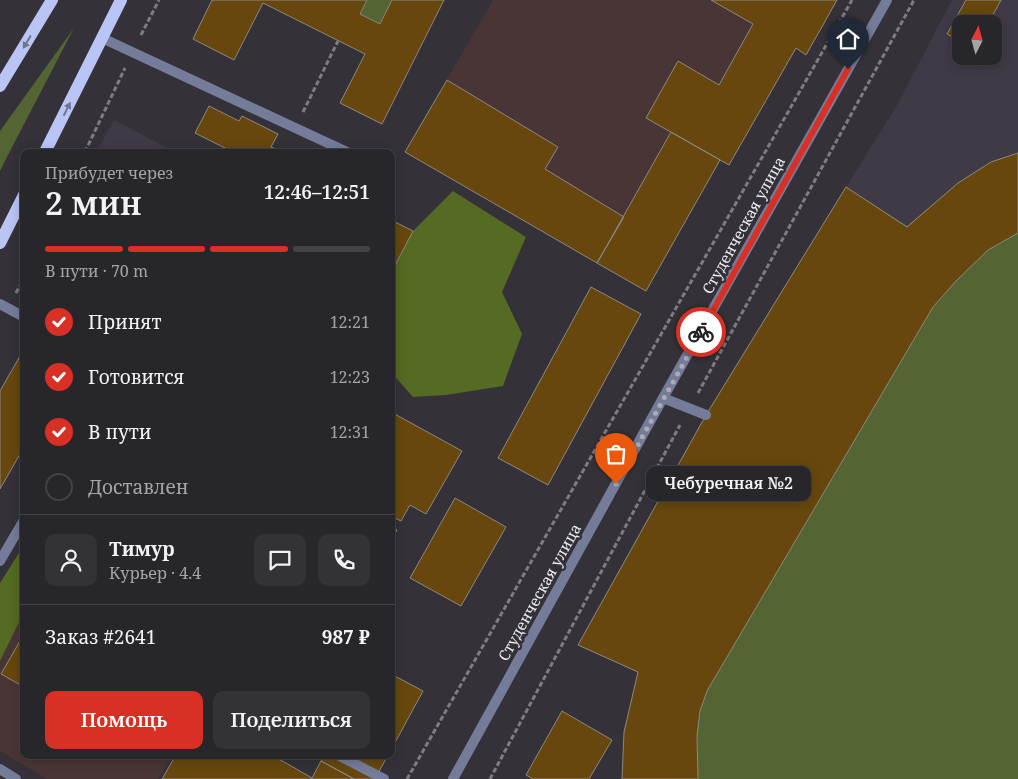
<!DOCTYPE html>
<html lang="ru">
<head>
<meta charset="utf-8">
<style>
	body { margin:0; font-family:"Noto Serif",serif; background:#333236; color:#f1f3f6; height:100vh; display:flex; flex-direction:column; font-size:19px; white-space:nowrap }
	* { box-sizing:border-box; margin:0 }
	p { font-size:16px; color:#a4a5a8 }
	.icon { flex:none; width:28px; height:28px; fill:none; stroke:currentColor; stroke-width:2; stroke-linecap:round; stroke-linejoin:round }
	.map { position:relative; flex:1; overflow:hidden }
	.details { position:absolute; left:20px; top:149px; width:375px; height:610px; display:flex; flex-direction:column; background:#27262a; border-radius:10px; box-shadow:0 2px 12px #0003,0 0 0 1px #434347 }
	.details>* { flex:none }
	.needle { width:32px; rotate:6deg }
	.fabs { position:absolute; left:952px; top:15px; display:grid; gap:10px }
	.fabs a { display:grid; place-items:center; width:50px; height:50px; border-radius:10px; background:#27262a; box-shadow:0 2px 12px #0003,0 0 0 1px #434347; font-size:25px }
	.pin { position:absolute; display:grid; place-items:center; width:42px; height:42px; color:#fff; margin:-51px -21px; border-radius:50% 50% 50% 0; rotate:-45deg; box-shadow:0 0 5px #0007 }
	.pin .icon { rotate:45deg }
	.courier { position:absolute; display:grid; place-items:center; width:50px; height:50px; margin:-25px; border:4px solid #d93025; border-radius:50%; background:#fff; color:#222; box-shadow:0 1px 6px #0007 }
	.bubble { position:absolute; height:35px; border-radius:10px; background:#27262a; box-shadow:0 2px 12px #0003,0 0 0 1px #434347; font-size:16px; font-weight:600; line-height:35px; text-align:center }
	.headline em { font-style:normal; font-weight:600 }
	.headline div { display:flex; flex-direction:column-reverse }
	.headline { display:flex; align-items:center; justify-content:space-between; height:85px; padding:0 25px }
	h1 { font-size:32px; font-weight:600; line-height:38px }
	.bar { display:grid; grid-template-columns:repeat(4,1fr); gap:8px 5px; align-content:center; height:60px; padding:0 25px }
	.bar i { height:6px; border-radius:4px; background:#434347 }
	.bar .on { background:#d93025 }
	.bar p { grid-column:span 4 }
	.line { display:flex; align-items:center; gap:12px; padding:0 25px; border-top:1px solid #434347 }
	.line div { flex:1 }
	.round { display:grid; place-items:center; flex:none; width:52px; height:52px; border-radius:10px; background:#333236 }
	ol { padding:0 25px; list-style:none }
	li { display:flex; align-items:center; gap:15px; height:55px }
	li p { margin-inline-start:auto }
	li .icon { padding:5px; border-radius:50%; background:#d93025; color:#fff; stroke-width:4 }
	li:last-child { color:#a4a5a8 }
	li i { width:28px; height:28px; border:2px solid #434347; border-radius:50% }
	.primary-button { display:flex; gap:10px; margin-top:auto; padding:10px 25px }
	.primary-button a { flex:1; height:58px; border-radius:10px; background:#d93025; color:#fff; font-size:20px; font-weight:600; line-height:58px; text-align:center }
	.primary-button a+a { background:#333236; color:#f1f3f6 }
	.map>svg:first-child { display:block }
</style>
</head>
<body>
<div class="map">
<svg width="1018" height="779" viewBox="0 0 1018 779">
	<rect width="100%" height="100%" fill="#343238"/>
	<!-- built -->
	<path fill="#3f3a46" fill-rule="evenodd" d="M 952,0 L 1018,0 L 1018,153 L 991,162 L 958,183 L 907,227 L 846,187 L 896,107 ZM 961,24 L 994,24 L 994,56 L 961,56 Z
		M 114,120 L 175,152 L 96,152 Z"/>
	<!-- education -->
	<path fill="#493535" d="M 493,0 L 837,0 L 806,55 L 796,49 L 729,165 L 720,161 L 646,291 L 405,152 Z
		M 24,570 L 24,755 L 172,755 L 158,779 L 47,779 L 0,751 L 0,609 Z"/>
	<!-- green -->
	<path fill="#546533" d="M 367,0 L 392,0 L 380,24 L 360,14 Z
		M 74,28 L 9,153 L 0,171 L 0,131 Z
		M 1018,153 L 1018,779 L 622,779 L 638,672 L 578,645 L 706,415 L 846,187 L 907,226 L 958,183 L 991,162 Z"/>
	<!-- forest -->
	<path fill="#556a22" d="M 453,191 L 526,237 L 502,292 L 522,334 L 503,386 L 446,395 L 413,397 L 391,372 L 391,321 L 395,306 L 391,273 L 413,231 Z
		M 24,545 L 24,612 L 0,661 L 0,583 Z"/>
	<!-- building -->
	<path fill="#67470e" stroke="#8c8881" d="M 212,0 L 367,0 L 360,14 L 380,24 L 392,0 L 444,0 L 382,124 L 340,103 L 365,54 L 263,3 L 234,60 L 193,39 Z
		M 711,0 L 837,0 L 806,55 L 796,48 L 729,165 L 646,118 L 678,61 L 719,85 L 753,24 Z
		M 966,0 L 1001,0 L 988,24 L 961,24 L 961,42 L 947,34 Z
		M 447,80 L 558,147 L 545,169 L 624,217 L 597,263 L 405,152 Z
		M 209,106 L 239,121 L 242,116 L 278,134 L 271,147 L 283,152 L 233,152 L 195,133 Z
		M 671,132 L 720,160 L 646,291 L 597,263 Z
		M 1018,153 L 1018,233 L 988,250 L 956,281 L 933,307 L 707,691 L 700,711 L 697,736 L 698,779 L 622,779 L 624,732 L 638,672 L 578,645 L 706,415 L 846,187 L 907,227 L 958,183 L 991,162 Z
		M 391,220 L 413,231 L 391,273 Z
		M 591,287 L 641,314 L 548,485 L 498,458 Z
		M 24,349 L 24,447 L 0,489 L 0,391 Z
		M 391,412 L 462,451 L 426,514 L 410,505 L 401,521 L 391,516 Z
		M 455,498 L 506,527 L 461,606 L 410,578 Z
		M 391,527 L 397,530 L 391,541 Z
		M 24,634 L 24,687 L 1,674 Z
		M 391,674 L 423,691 L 391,750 Z
		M 562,711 L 612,740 L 589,779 L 533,779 L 526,775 Z
		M 176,755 L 272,755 L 312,778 L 321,761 L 354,779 L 162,779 Z
		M 325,755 L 388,755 L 375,779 L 354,779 L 321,761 Z"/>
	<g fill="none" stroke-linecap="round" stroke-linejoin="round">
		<!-- path -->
		<path stroke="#7e7c81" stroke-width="3" stroke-dasharray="5 2.5" stroke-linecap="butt" d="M 141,35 L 159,0
			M 303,112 L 338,41
			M 85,152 L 125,68
			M 16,293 L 24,278
			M 698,393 L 914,0
			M 407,779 L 852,0
			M 490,779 L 680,425"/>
		<!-- service -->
		<path stroke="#757c9a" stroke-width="10" d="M 102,38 L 347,152
			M 0,304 L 24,317
			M 663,398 L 706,415
			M 0,561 L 24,520
			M 338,755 L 384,779
			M 0,769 L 16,779"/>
		<!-- minor -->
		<path stroke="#757c9a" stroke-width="10" d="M 453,779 L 663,398 L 887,0"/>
		<!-- primary -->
		<path stroke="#bac5f6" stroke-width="12" d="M 0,86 L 52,0
			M 45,152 L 121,0
			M 0,243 L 24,195"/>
	</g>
	<!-- one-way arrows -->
	<defs><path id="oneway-solid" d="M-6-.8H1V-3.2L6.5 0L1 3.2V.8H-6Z" transform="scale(1.25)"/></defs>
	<g fill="#70748e">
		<use href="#oneway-solid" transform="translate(27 42) rotate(121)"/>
		<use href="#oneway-solid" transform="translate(67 109) rotate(-64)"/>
	</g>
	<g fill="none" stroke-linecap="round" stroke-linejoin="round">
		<!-- done -->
		<path stroke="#adacb0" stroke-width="5" stroke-dasharray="0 9" d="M 616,484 L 701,332"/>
		<!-- route -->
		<path stroke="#d93025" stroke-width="6" d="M 701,332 L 848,69"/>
	</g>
	<g text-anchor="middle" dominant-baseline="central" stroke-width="5" stroke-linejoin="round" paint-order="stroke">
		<!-- street labels -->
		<g font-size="15" fill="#eeedf1" stroke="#343238">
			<text transform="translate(743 225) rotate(-61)">Студенческая улица</text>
			<text transform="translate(539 592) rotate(-61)">Студенческая улица</text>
		</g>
	</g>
</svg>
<div class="fabs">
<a><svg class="needle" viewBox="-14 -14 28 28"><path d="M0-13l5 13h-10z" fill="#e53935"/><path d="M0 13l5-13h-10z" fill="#a4a5a8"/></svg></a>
</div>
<div class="pin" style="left:616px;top:484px;background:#ea580c"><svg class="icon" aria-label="bag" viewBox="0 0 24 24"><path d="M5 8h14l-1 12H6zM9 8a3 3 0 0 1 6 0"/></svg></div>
<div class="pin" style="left:848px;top:69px;background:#1f2937"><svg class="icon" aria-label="home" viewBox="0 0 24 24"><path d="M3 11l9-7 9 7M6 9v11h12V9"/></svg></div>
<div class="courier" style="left:701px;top:332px"><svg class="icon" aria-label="bike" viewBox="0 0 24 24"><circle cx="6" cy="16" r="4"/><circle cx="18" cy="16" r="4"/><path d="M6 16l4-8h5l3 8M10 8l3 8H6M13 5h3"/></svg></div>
<div class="bubble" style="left:646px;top:466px;width:165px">Чебуречная №2</div>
<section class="details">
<div class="headline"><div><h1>2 мин</h1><p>Прибудет через</p></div><em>12:46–12:51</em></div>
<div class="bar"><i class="on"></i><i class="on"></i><i class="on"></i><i></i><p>В пути · 70 m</p></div>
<ol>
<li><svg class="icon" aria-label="check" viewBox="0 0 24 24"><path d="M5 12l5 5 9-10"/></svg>Принят<p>12:21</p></li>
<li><svg class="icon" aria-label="check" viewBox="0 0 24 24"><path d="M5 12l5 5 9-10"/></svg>Готовится<p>12:23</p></li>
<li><svg class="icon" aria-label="check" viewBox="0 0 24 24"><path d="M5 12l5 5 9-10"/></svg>В пути<p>12:31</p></li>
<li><i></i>Доставлен</li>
</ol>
<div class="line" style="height:90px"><a class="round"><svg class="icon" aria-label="person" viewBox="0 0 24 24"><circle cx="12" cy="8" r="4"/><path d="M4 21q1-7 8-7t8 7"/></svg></a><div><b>Тимур</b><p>Курьер · 4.4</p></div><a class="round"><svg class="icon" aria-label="chat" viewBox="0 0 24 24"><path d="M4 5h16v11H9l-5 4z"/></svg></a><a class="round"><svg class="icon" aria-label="phone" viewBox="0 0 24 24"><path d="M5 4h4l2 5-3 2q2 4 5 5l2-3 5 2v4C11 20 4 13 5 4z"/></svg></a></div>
<div class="line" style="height:65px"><div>Заказ #2641</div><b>987 ₽</b></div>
<div class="primary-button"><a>Помощь</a><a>Поделиться</a></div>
</section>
</div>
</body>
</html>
